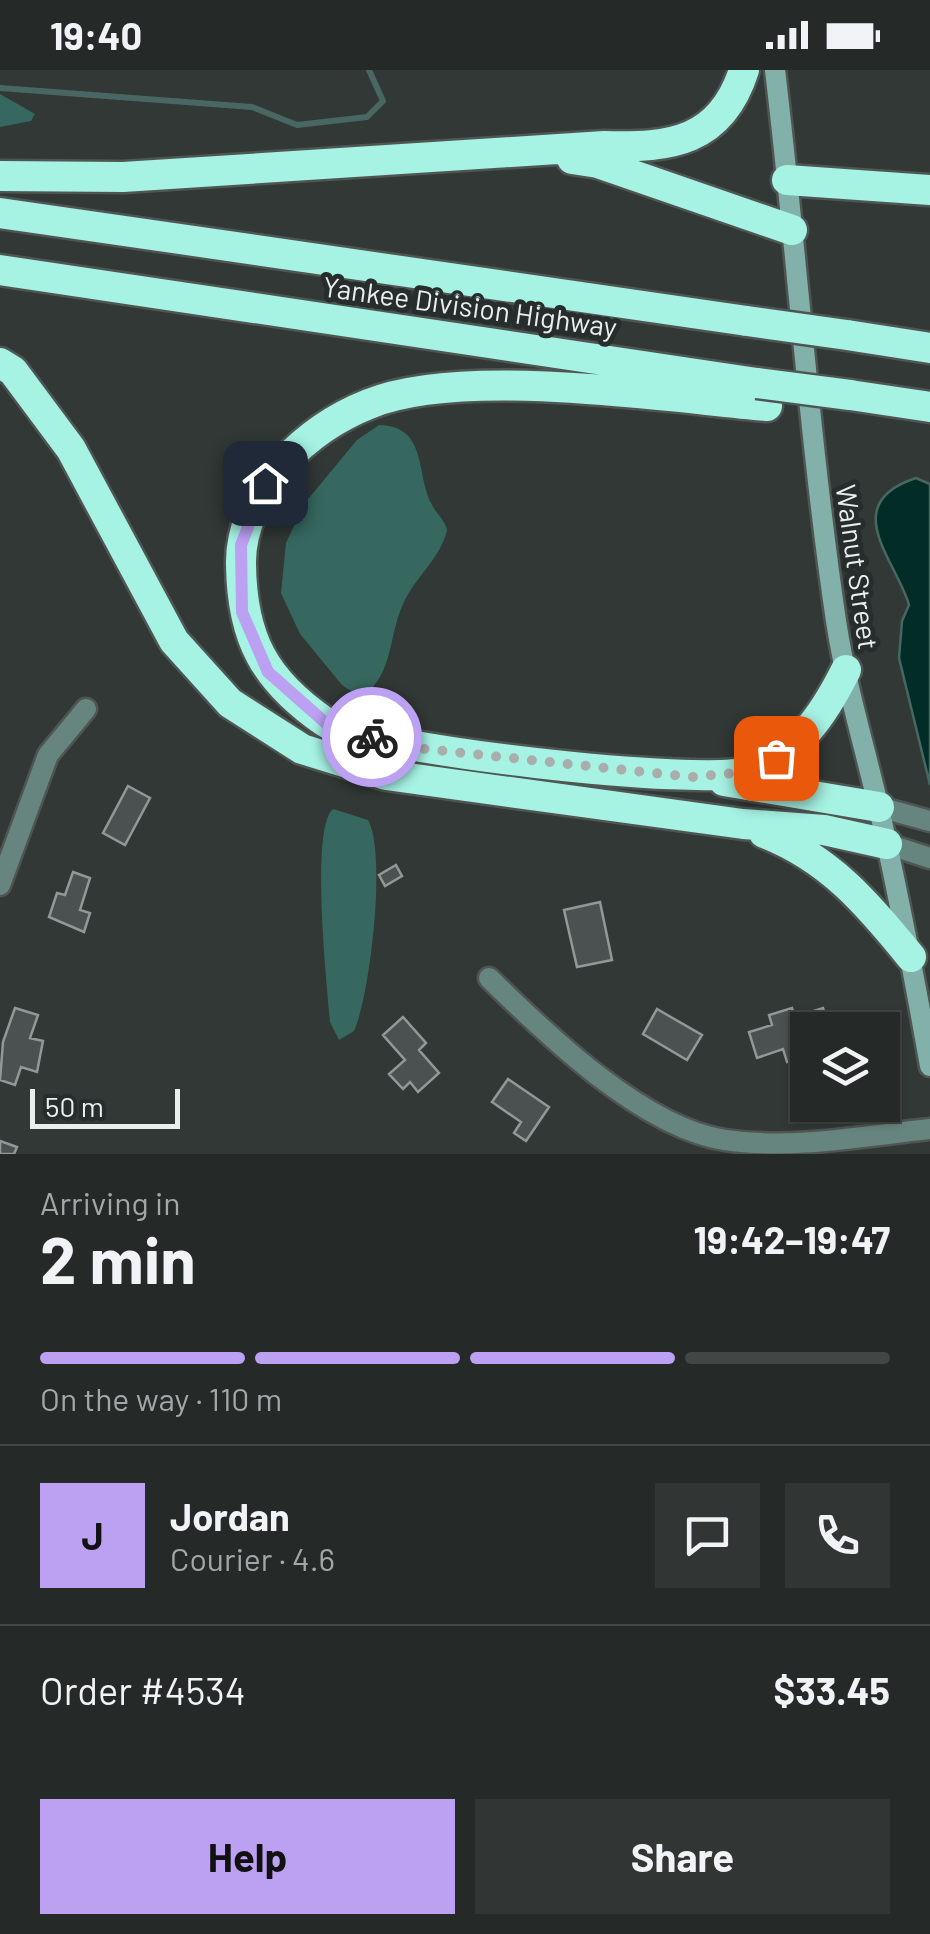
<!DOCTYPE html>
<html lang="en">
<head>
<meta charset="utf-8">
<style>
	body { margin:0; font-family:Barlow,sans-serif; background:#313634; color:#f1f3f6; height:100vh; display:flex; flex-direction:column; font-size:38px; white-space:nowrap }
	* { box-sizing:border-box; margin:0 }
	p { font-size:32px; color:#a3a7a8 }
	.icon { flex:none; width:55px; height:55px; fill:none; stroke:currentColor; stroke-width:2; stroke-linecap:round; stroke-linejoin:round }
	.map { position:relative; height:1084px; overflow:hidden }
	.sheet { display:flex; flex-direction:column; background:#252a28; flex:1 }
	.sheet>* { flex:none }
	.buttons { position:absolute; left:790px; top:942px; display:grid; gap:20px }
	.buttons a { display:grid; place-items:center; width:110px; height:110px; border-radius:0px; background:#252a28; box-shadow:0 2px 8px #0004,0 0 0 2px #424645; font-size:50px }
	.scale { position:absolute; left:30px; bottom:25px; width:150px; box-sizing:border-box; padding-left:10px; border:5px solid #eaeeed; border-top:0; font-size:28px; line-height:35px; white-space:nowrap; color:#eaeeed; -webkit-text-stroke:8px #272d2c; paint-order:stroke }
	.pin { position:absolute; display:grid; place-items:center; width:85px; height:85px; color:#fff; margin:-42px; border-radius:20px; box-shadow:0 5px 15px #0006 }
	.courier { position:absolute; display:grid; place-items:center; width:100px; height:100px; margin:-50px; border:8px solid #bca0f2; border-radius:50%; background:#fff; color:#222; box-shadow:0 2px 12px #0007 }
	.summary em { font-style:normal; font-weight:700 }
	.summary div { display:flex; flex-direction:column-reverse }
	.summary { display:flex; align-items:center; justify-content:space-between; height:170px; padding:0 40px }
	h1 { font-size:65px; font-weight:700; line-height:75px }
	.bar { display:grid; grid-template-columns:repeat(4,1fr); gap:15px 10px; align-content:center; height:120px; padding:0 40px }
	.bar i { height:12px; border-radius:8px; background:#424645 }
	.bar .selected { background:#bca0f2 }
	.bar p { grid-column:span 4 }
	.line { display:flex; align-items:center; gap:25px; padding:0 40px; border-top:2px solid #424645 }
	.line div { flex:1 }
	.round { display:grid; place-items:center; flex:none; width:105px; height:105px; border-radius:0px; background:#313634 }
	.action { display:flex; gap:20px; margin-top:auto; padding:20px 40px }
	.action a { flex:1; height:115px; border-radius:0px; background:#bca0f2; color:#111; font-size:40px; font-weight:700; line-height:115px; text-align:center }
	.action a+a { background:#313634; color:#f1f3f6 }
	.status { display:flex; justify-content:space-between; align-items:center; height:70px; padding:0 50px; background:#252a28; direction:ltr }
	.status svg { height:28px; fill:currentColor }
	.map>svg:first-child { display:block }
</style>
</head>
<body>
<div class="status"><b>19:40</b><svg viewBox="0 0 49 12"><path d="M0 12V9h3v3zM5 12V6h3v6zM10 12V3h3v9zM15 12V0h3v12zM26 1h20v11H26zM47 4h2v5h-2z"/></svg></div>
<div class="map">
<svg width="930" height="1084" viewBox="0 0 930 1084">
	<rect width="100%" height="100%" fill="#313836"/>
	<!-- green -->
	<path fill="#366860" d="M 0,24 L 35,44 L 31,51 L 0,57 Z
		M 379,355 C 427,356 416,402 431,433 C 436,444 444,448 447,460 C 441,487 418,505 406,528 C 387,563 396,603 361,628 L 342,615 L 300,564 L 281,523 L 286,473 L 304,434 L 357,370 Z
		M 333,739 L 368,750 C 387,783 370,926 354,961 L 339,970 L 330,952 C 327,917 310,758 333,739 Z"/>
	<!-- water -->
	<path fill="#022d27" stroke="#486762" stroke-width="2.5" d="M 916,408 L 930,414 L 930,715 L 899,588 L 902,551 L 909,535 C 898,493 836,434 916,408 Z"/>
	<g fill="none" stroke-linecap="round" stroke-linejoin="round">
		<!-- stream -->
		<path stroke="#486762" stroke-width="6" d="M 0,18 L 252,37 L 297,55 L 367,47 L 383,31 L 369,0"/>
	</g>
	<!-- building -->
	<path fill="#4b5150" stroke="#919997" stroke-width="2.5" d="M 128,716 L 150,728 L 125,775 L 103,763 Z
		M 396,795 L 402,806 L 385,816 L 379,805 Z
		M 73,802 L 90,808 L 80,840 L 90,843 L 84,862 L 49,847 L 57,823 L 65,825 Z
		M 600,832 L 612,890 L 577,897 L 564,840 Z
		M 15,938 L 38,945 L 30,968 L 43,971 L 37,1002 L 21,997 L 15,1015 L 0,1010 L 3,972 Z
		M 792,938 L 795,947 L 823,938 L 830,960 L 808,960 L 808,979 L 798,982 L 800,988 L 787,992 L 783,979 L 757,988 L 749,962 L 772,955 L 769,945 Z
		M 657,939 L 702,965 L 687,990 L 643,964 Z
		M 403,947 L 426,973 L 419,980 L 439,1003 L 418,1022 L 410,1012 L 403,1019 L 389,1004 L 405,990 L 383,965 Z
		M 508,1009 L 549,1037 L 526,1071 L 514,1063 L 521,1052 L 492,1032 Z
		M 0,1071 L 17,1077 L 14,1084 L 0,1084 Z"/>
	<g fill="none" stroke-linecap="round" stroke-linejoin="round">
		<!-- street casing -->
		<g stroke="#4f5553" stroke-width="25">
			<path id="street" d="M 879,737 L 930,751
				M 887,774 L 930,788
				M 0,815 L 48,685 L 86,639
				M 489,908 C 546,964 643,1058 725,1070 C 792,1080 863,1066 930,1059"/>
		</g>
		<!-- secondary casing -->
		<g stroke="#4f5553" stroke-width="25">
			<path id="secondary" d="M 775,0 C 797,183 809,368 836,551 C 846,616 865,678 880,743 C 899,827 915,911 930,996"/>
		</g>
		<!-- highway casing -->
		<g stroke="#4f5553" stroke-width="35">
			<path id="highway" d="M 572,89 L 598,93 L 792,160
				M 0,106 L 123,107 L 604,76 C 671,78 721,72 744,0
				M 787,110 L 930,120
				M 0,143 L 747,251
				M 0,200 L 757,313
				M 847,265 L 930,278
				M 0,293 L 13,301 L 71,379 L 174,571 L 230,633 L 302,679 L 386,705 L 743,754 L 824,760 L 887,774
				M 850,325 L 930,337
				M 767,336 C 663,327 462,296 369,334 C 336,347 307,367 283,393 C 259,420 240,458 241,495 C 242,568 264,610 325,652 C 363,679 708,718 750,701 C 799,681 823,646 846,600
				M 724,711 L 879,737
				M 764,763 C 829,788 868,834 911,887"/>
		</g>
		<!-- street -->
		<use href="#street" stroke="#67857f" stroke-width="20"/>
		<!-- secondary -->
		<use href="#secondary" stroke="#81b1a8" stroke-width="20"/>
		<!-- highway -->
		<use href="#highway" stroke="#a6f2e3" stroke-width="30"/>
		<!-- highway-bridge casing -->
		<g stroke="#4f5553" stroke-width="35" stroke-linecap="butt">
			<path id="highway-bridge" d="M 747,251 L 847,265
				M 757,313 L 850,325"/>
		</g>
		<!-- highway-bridge -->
		<use href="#highway-bridge" stroke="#a6f2e3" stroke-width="30"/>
	</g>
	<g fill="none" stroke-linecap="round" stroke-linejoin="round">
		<!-- done -->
		<path stroke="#a9aead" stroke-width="10" stroke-dasharray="0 18" d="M 372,667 L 406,677 L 692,707 L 746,702 L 776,688"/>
		<!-- route -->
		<path stroke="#bca0f2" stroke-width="12" d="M 265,413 L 241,475 L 242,542 L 268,602 L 328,655 L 372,667"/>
	</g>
	<g text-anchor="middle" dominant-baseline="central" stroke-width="10" stroke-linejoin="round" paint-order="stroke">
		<!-- street labels -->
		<g font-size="28" fill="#eaeeed" stroke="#272d2c">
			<text transform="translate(470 236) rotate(8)">Yankee Division Highway</text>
			<text transform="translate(858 497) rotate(82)">Walnut Street</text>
		</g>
	</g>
</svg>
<div class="buttons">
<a><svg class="icon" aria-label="layers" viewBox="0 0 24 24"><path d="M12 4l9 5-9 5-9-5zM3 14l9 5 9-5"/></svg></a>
</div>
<div class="scale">50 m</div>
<div class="pin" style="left:776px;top:688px;background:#ea580c"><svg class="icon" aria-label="bag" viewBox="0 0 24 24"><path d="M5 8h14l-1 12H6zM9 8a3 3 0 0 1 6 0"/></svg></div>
<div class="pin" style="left:265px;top:413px;background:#1f2937"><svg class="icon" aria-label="home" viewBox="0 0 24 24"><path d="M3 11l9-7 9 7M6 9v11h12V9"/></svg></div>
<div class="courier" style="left:372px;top:667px"><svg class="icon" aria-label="bike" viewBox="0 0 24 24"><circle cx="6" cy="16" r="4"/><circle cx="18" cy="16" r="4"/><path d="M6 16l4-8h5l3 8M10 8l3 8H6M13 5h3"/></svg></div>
</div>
<section class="sheet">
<div class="summary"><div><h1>2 min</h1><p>Arriving in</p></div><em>19:42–19:47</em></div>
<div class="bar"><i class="selected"></i><i class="selected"></i><i class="selected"></i><i></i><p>On the way · 110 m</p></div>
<div class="line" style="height:180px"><b class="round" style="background:#bca0f2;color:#111">J</b><div><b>Jordan</b><p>Courier · 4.6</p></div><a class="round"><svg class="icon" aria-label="chat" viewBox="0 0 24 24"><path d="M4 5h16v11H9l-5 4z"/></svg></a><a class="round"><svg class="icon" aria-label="phone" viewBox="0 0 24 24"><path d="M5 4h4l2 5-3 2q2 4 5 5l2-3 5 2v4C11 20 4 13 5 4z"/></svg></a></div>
<div class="line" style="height:130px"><div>Order #4534</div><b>$33.45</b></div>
<div class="action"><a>Help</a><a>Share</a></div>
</section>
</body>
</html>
